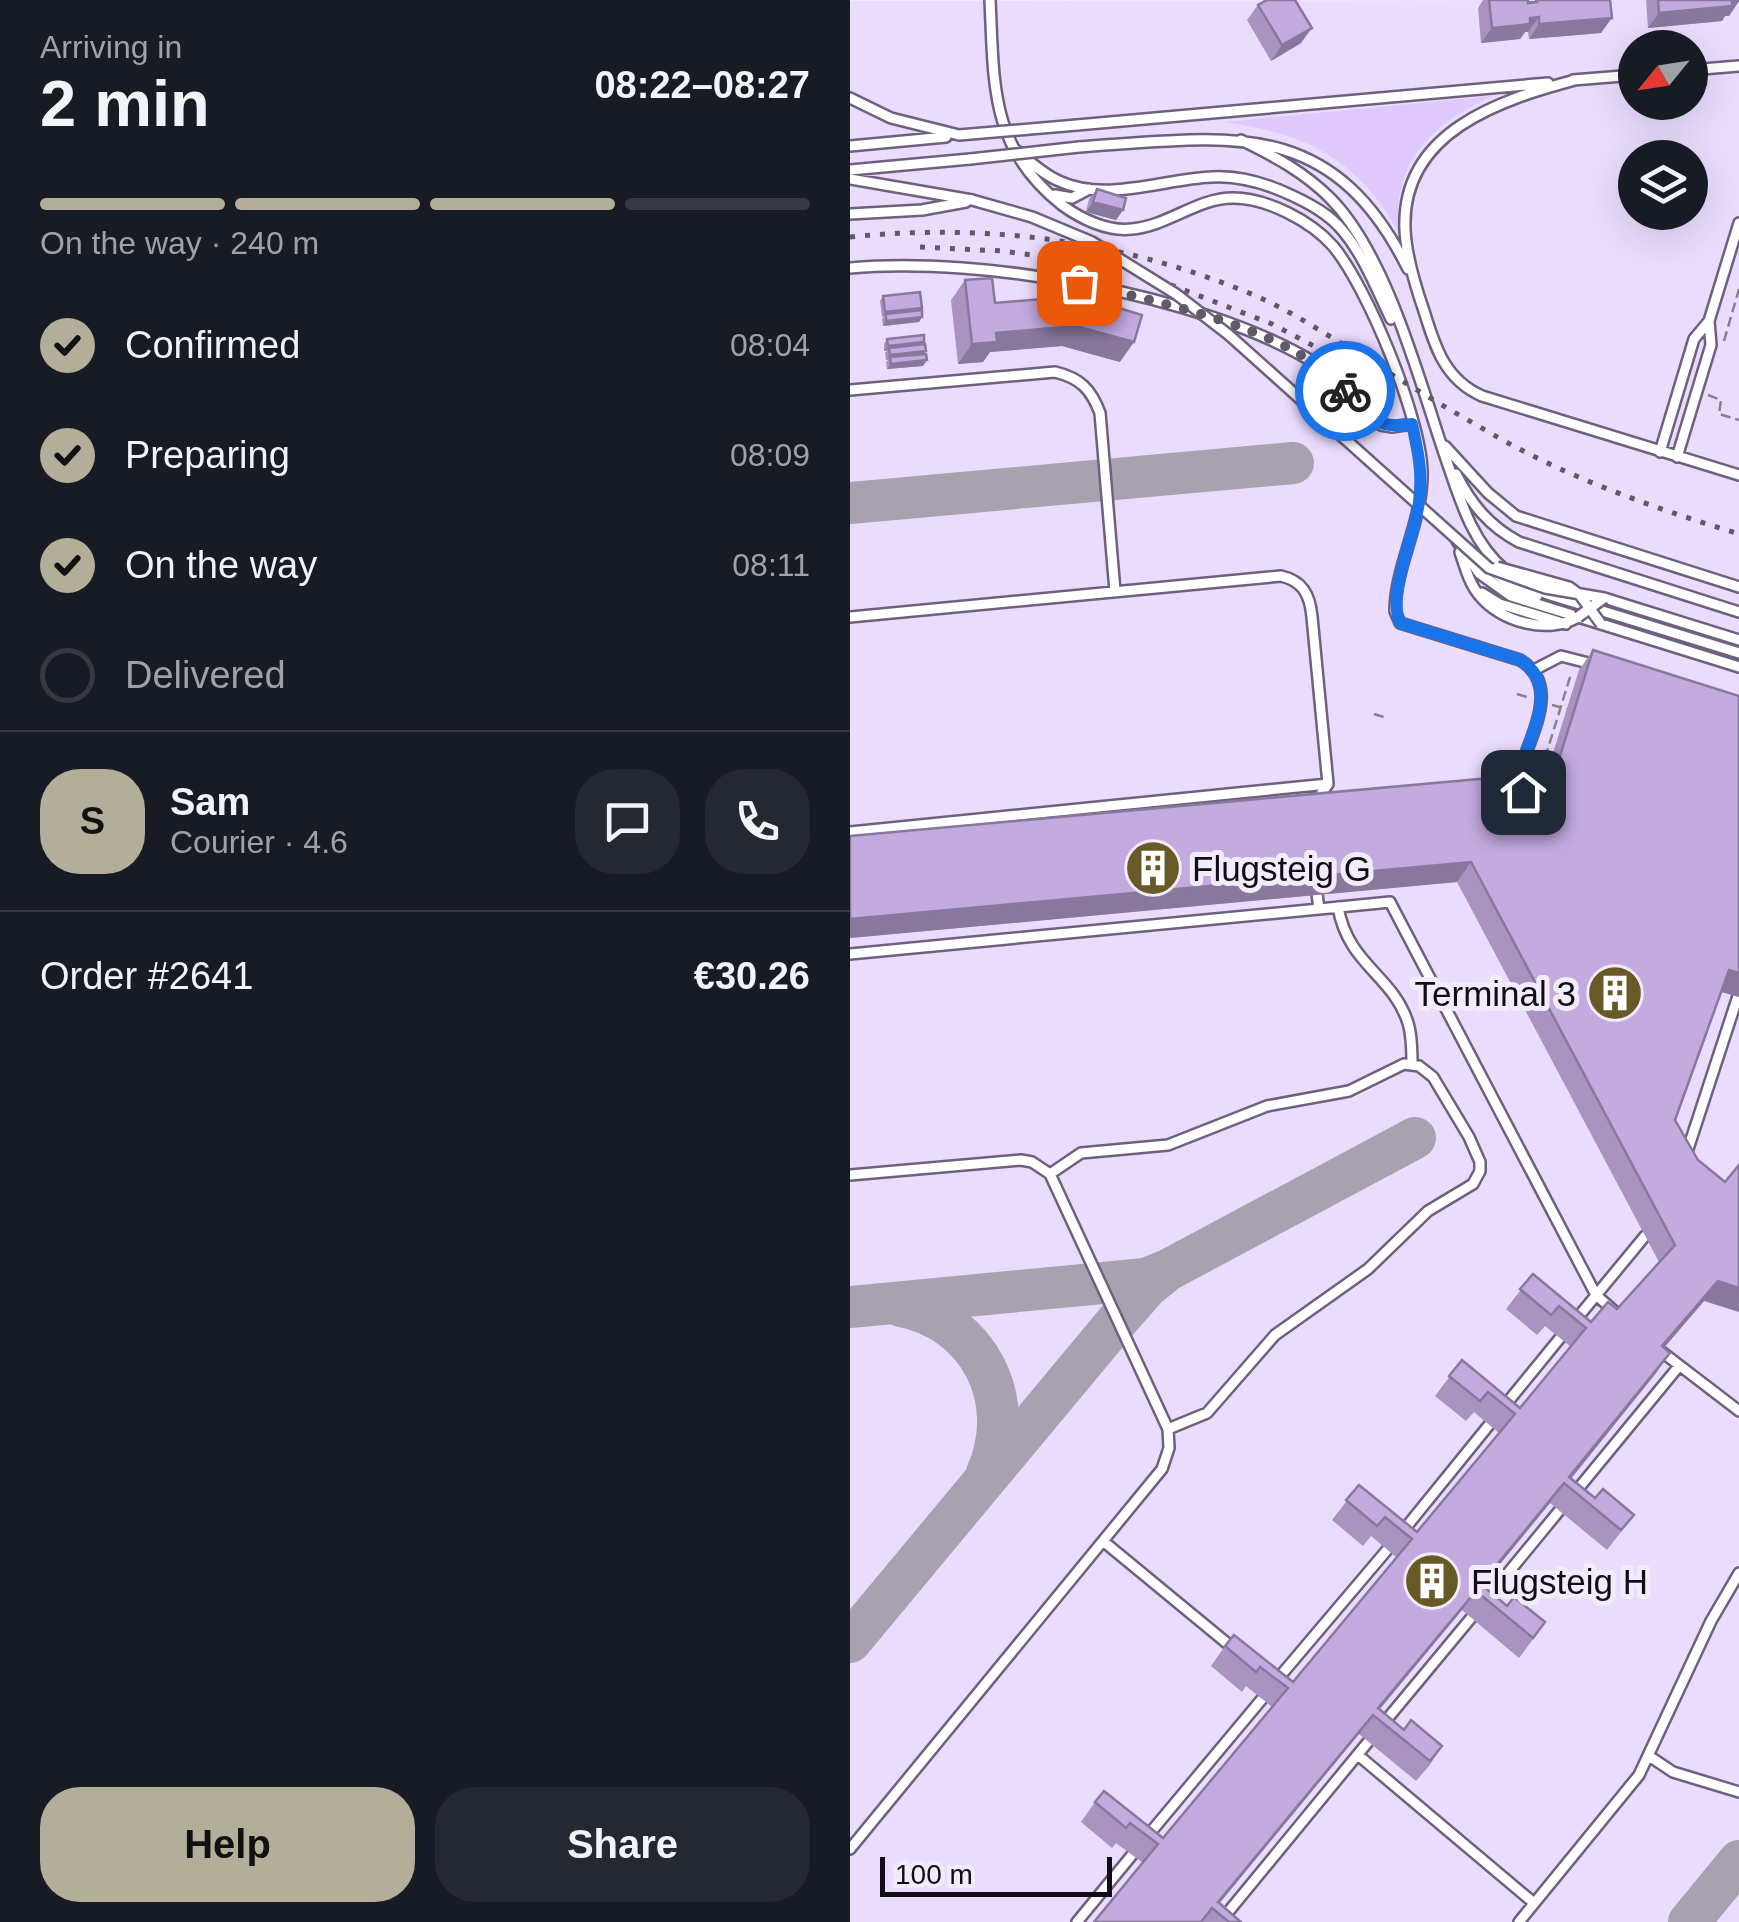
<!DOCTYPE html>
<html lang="en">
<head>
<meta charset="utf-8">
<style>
	body { margin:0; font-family:Helvetica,sans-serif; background:#242831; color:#f1f3f6; height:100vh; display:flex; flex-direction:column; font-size:38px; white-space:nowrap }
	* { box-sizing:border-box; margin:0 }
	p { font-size:32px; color:#9ea1a6 }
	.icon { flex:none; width:55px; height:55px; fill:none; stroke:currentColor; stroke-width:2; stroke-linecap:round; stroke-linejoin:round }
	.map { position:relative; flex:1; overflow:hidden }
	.sheet { display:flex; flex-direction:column; background:#171b24; width:850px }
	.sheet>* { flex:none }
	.needle { width:65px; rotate:240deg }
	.fabs { position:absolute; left:768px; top:30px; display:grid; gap:20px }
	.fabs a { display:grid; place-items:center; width:90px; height:90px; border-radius:50%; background:#171b24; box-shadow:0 10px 40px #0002; font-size:50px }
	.scale { position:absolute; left:30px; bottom:25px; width:232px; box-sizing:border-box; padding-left:10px; border:5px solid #110c17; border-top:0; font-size:28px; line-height:35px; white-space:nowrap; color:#110c17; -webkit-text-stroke:8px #f2ecfa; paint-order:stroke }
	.pin { position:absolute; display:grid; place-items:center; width:85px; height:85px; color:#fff; margin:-42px; border-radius:20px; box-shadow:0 5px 15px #0006 }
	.courier { position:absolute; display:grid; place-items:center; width:100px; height:100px; margin:-50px; border:8px solid #1a73e8; border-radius:50%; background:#fff; color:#222; box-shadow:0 2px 12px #0007 }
	.headline em { font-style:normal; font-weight:700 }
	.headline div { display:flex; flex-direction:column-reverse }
	.headline { display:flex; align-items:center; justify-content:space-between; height:170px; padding:0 40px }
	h1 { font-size:65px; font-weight:700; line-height:75px }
	.bar { display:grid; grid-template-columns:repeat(4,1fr); gap:15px 10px; align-content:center; height:120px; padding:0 40px }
	.bar i { height:12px; border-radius:8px; background:#363941 }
	.bar .selected { background:#b3ae99 }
	.bar p { grid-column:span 4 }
	.line { display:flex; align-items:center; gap:25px; padding:0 40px; border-top:2px solid #363941 }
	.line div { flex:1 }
	.round { display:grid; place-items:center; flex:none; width:105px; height:105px; border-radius:40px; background:#242831 }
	ol { padding:0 40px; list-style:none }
	li { display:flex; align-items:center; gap:30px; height:110px }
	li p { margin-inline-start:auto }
	li .icon { padding:10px; border-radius:50%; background:#b3ae99; color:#111; stroke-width:4 }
	li:last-child { color:#9ea1a6 }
	li i { width:55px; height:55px; border:5px solid #363941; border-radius:50% }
	.button { display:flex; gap:20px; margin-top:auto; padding:20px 40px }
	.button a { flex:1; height:115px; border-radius:40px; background:#b3ae99; color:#111; font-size:40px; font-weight:700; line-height:115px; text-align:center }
	.button a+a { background:#242831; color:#f1f3f6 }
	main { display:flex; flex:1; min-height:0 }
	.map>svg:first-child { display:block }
</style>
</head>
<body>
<main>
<section class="sheet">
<div class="headline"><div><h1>2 min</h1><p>Arriving in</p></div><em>08:22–08:27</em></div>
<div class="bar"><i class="selected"></i><i class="selected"></i><i class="selected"></i><i></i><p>On the way · 240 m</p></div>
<ol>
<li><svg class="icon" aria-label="check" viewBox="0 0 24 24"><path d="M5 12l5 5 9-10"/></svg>Confirmed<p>08:04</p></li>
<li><svg class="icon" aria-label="check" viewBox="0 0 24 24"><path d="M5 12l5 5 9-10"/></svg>Preparing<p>08:09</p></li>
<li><svg class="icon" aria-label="check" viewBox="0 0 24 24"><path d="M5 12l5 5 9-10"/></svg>On the way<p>08:11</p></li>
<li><i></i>Delivered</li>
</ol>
<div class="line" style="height:180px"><b class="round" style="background:#b3ae99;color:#111">S</b><div><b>Sam</b><p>Courier · 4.6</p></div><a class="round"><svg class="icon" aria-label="chat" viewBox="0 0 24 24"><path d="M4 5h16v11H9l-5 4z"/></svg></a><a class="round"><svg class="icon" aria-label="phone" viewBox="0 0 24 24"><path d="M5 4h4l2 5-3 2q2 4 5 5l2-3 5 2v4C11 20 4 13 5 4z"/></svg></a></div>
<div class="line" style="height:130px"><div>Order #2641</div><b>€30.26</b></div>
<div class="button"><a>Help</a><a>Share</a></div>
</section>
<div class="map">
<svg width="889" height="1922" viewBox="0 0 889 1922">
	<rect width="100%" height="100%" fill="#f2ecfa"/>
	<!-- built -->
	<path fill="#eadcfd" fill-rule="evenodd" d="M 889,0 L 889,1922 L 0,1922 L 0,1 ZM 785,48 L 840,48 L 840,102 L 785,102 ZM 785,158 L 840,158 L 840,212 L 785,212 Z"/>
	<!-- green -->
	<path fill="#e0c9fc" d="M 643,96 C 582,123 541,163 549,234 C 511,160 453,132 373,122 Z"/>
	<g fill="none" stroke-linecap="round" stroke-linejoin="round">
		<!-- taxiway -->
		<path stroke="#a8a2b0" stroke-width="42" d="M 0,503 L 443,463
			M 51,1306 C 129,1321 169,1400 137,1473
			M 0,1307 L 295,1279 L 318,1270 L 565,1138
			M 0,1642 L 268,1320 L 297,1287 L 318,1270
			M 839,1922 L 889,1861"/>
		<!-- lane casing -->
		<g stroke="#6e617e" stroke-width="14">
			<path id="lane" d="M 140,0 C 144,86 140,148 212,205 C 231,219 258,232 282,229 C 318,226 347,198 383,198 C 417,198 461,221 483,246 C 518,288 570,416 572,470 C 574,519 545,566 545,611 L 550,623 L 670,660 C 710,684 683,730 672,765 L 677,775 L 675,785
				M 840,70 L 889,66
				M 723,80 L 785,75
				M 725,80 C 650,100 551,132 555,229 C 556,256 565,285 574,311 C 585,347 595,380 632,396 L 889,475
				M 0,98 L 41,118 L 109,135
				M 227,125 L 698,83
				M 391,140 C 424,156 454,172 480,198 C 537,255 569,380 595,456 C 609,496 621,542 655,570
				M 0,146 L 96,137
				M 229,147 C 377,137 481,114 558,269
				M 166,150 C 179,161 193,174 209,181 C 256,203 314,179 361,177 C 389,175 418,184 443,196 C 462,205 480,215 493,231 C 514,256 527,290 541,319
				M 0,170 L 120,159
				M 0,179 L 122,200
				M 205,195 L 222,198 L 239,189
				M 0,214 L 72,210 L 116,202
				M 0,268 C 131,256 352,294 465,363 C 491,379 506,408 531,425 L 542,427 L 562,424
				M 0,390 L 205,372 C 230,378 241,389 250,413 L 265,591
				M 595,446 L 638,493 L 666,516 L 889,587
				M 810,452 L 844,339 L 859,321
				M 827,457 L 861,345 L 859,321 L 889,223
				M 606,474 C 621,504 639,526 669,542 L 889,612
				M 607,541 L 629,573 L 661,596 L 889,667
				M 610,552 C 615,567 619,583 629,595 C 650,622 699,635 728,617
				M 639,568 L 666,589 L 687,596
				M 671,582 L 697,594 L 889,653
				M 632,593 L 650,604 L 716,624
				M 754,598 L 889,640
				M 0,617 L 431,576 C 453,581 460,595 462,617 L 478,784 L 467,800
				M 684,670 L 711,656 L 746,665
				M 0,832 L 478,784
				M 467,894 L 469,909 L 540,902 L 746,1295 L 763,1310
				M 488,907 C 498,965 543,975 558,1023 C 562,1036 562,1051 562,1064
				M 0,954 L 469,909
				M 836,1155 L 888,996
				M 200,1174 L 231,1153 L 318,1145 L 417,1106 L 499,1091 L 554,1064 L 569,1066 L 583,1077 L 619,1137 L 630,1162 L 630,1171 L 623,1184 L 578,1211 L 518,1269 L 425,1335 L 357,1413 L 318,1429
				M 0,1175 L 171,1160 L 182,1162 L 200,1174 L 318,1429 L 319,1448 L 312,1469 L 0,1849
				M 724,1322 L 795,1236
				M 812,1352 L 889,1411
				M 652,1409 L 710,1338
				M 723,1495 L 829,1366
				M 553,1531 L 639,1425
				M 253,1541 L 384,1649
				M 635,1601 L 709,1511
				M 426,1681 L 537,1550
				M 533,1724 L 621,1618
				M 508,1755 L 684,1903
				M 799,1756 L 823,1772 L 889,1792
				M 295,1839 L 412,1699
				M 227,1922 L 282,1855
				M 370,1922 L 518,1742
				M 669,1922 L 789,1775 L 861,1621 L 889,1573"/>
		</g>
		<!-- path -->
		<path stroke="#86818d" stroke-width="2.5" stroke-dasharray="10 5" stroke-linecap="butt" d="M 874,341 L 889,289
			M 858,395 L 871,400 L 869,414 L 889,420
			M 667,694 L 680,698
			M 702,705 L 717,709
			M 524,714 L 537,718
			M 687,757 L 701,760
			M 695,758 L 721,674"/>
		<!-- lane -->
		<use href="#lane" stroke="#fff" stroke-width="9"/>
		<!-- rail -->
		<path stroke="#5f5965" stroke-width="5" stroke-dasharray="5 10" stroke-linecap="butt" d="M 0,237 C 137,223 267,240 394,291 C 430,305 461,325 494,345 C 539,373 584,401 630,427 C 712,476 798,506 889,534
			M 70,247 L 153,251 L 280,269 L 422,324 L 494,362"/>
		<!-- lane-bridge casing -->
		<g stroke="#6e617e" stroke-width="14" stroke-linecap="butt">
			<path id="lane-bridge" d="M 109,135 L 227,125
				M 120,159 L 229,147
				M 122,200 L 182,217 L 242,242 L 326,294 L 379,335 L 639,568 L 695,588 L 754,598
				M 647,567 L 719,587 L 730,595 L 751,624
				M 728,617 L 754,598"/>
		</g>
		<!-- lane-bridge -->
		<use href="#lane-bridge" stroke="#fff" stroke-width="9"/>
	</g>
	<!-- wall -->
	<path fill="#a893c1" d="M 633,0 L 678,1 L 760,0 L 751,33 L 679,39 L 678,32 L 675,32 L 670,39 L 631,43 L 628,8 Z
		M 796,0 L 889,0 L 889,1 L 879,16 L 875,16 L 872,21 L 798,28 Z
		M 408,5 L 451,43 L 421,61 L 397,20 Z
		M 247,189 L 273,210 L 266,220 L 236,212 L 239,199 Z
		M 115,280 L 145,303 L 270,362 L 212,346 L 140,352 L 133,362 L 108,364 L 101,300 Z
		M 33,296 L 70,311 L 72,317 L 69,322 L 33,326 L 32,319 L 34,316 L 32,317 L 30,301 Z
		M 37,339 L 72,345 L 76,351 L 74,354 L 77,360 L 73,366 L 37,369 L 36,362 L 38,360 L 36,360 L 35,353 L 37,351 L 34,351 L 34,344 Z
		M 743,650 L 889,696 L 889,997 L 871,992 L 825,1120 L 854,1301 L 814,1348 L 806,1373 L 721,1478 L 745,1498 L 784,1515 L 757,1550 L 700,1503 L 632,1586 L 657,1606 L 695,1622 L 681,1642 L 669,1658 L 612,1610 L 529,1710 L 554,1730 L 592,1746 L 579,1766 L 566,1781 L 509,1734 L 369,1903 L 391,1922 L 244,1922 L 293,1863 L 266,1843 L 262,1848 L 231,1822 L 245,1802 L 313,1838 L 422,1707 L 396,1686 L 392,1692 L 361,1666 L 375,1646 L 443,1682 L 546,1557 L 521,1536 L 513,1546 L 482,1520 L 509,1485 L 567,1532 L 649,1433 L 624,1412 L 616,1421 L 585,1396 L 612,1360 L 670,1408 L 721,1347 L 695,1326 L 687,1335 L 656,1309 L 683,1274 L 741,1322 L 767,1309 L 809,1262 L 607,882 L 0,938 L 697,772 L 729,670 Z"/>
	<!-- shaded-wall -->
	<path fill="#88789d" d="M 889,1 L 879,16 L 875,16 L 872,21 L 798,28 L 809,13 Z
		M 689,17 L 678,32 L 675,32 L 670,39 L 631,43 L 642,28 Z
		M 762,18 L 751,33 L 679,39 L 689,24 Z
		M 462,28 L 451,43 L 421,61 L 432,45 Z
		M 243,202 L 273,210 L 266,220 L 236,212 Z
		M 72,308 L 68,313 L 36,314 L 32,317 L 35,312 Z
		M 72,317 L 69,322 L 33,326 L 36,321 Z
		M 226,326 L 284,342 L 270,362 L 212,346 L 140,352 L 133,362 L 108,364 L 122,344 L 146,333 Z
		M 74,342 L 70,347 L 39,348 L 34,351 L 38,346 Z
		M 76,351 L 72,357 L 40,357 L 36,360 L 40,355 Z
		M 77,360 L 73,366 L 37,369 L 41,364 Z
		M 621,862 L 607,882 L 0,938 L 0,919 Z
		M 879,970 L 889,973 L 889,997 L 865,990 Z
		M 868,1281 L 889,1288 L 889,1312 L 854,1301 L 798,1366 L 812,1346 Z
		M 820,1353 L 806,1373 L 716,1485 L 715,1484 Z
		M 714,1483 L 700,1503 L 627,1592 L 626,1591 Z
		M 626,1591 L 612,1610 L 524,1716 L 523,1715 Z
		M 523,1715 L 509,1734 L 364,1910 L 363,1909 Z"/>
	<!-- building -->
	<path fill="#c3abe0" stroke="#88789d" stroke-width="2.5" d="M 417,0 L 445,0 L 462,28 L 432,45 L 408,5 Z
		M 639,0 L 678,0 L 678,3 L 687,2 L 686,0 L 760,0 L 762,18 L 689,24 L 689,17 L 680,18 L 680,24 L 642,28 Z
		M 808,0 L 889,0 L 889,1 L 882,1 L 882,6 L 809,13 Z
		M 247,189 L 276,198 L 273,210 L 243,202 Z
		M 142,278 L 145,303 L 230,296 L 292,315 L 284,342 L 226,326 L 146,333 L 147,342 L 122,344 L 115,280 Z
		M 70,292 L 72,308 L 35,312 L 33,296 Z
		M 72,310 L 72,317 L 36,321 L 36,314 Z
		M 74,335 L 74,342 L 38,346 L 37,339 Z
		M 75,344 L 76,351 L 40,355 L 39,348 Z
		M 76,354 L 77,360 L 41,364 L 40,357 Z
		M 743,650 L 889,696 L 889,973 L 879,970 L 825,1120 L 848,1160 L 875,1182 L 889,1165 L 889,1288 L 868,1281 L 812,1346 L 820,1353 L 719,1477 L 745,1498 L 753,1489 L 784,1515 L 771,1530 L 714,1483 L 631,1584 L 657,1606 L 664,1597 L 695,1622 L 683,1638 L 626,1591 L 528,1708 L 554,1730 L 561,1720 L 592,1746 L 580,1761 L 523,1715 L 368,1902 L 391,1922 L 379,1922 L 362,1908 L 351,1922 L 244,1922 L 308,1844 L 280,1823 L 276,1828 L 245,1802 L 254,1791 L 313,1838 L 438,1688 L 410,1667 L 406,1672 L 375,1646 L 384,1635 L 443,1682 L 562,1539 L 535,1517 L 527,1526 L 496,1500 L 509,1485 L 567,1532 L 665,1414 L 638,1392 L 630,1401 L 599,1376 L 612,1360 L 670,1408 L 736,1328 L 709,1306 L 701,1315 L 670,1289 L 683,1274 L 741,1322 L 758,1302 L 767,1309 L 825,1245 L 621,862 L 0,919 L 0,836 L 705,772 Z"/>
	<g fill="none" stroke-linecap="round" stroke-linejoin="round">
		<!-- done -->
		<path stroke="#605a66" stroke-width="10" stroke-dasharray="0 18" d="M 229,283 C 307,302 443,328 495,391"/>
		<!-- route -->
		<path stroke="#1a73e8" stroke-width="12" d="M 495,391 C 516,417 528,430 562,424 C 568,451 573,474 569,502 C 565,536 537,592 550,623 L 670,660 C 710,684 682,730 672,765 L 677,776 L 673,792"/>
	</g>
	<!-- icons -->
	<defs>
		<g id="building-disc" transform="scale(2.875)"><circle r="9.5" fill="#685a27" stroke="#f2ecfa"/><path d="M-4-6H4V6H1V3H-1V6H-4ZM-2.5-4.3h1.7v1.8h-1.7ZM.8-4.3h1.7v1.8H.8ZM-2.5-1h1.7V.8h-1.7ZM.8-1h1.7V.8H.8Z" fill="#fff"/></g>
	</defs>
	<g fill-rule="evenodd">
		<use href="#building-disc" x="303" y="868"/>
		<use href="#building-disc" x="765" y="993"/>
		<use href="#building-disc" x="582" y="1581"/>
	</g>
	<g text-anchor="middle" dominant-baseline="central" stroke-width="10" stroke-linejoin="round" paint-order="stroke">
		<!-- poi labels -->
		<g font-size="35" fill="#110c17" stroke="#f2ecfa" text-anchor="start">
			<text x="342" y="868">Flugsteig G</text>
			<text x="726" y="993" text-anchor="end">Terminal 3</text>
			<text x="621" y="1581">Flugsteig H</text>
		</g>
	</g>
</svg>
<div class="fabs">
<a><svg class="needle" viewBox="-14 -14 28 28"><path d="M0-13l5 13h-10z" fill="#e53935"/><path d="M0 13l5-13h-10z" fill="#9ea1a6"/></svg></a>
<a><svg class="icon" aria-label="layers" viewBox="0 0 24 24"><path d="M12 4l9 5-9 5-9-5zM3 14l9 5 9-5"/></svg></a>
</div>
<div class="scale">100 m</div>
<div class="pin" style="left:229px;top:283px;background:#ea580c"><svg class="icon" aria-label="bag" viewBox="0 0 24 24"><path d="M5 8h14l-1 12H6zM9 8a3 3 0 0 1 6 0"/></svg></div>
<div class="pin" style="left:673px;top:792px;background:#1f2937"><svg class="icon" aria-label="home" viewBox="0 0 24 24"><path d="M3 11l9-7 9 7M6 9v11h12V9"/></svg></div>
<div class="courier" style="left:495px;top:391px"><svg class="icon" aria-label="bike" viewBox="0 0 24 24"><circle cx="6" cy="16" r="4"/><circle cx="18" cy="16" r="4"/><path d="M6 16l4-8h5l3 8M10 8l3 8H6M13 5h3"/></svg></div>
</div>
</main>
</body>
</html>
